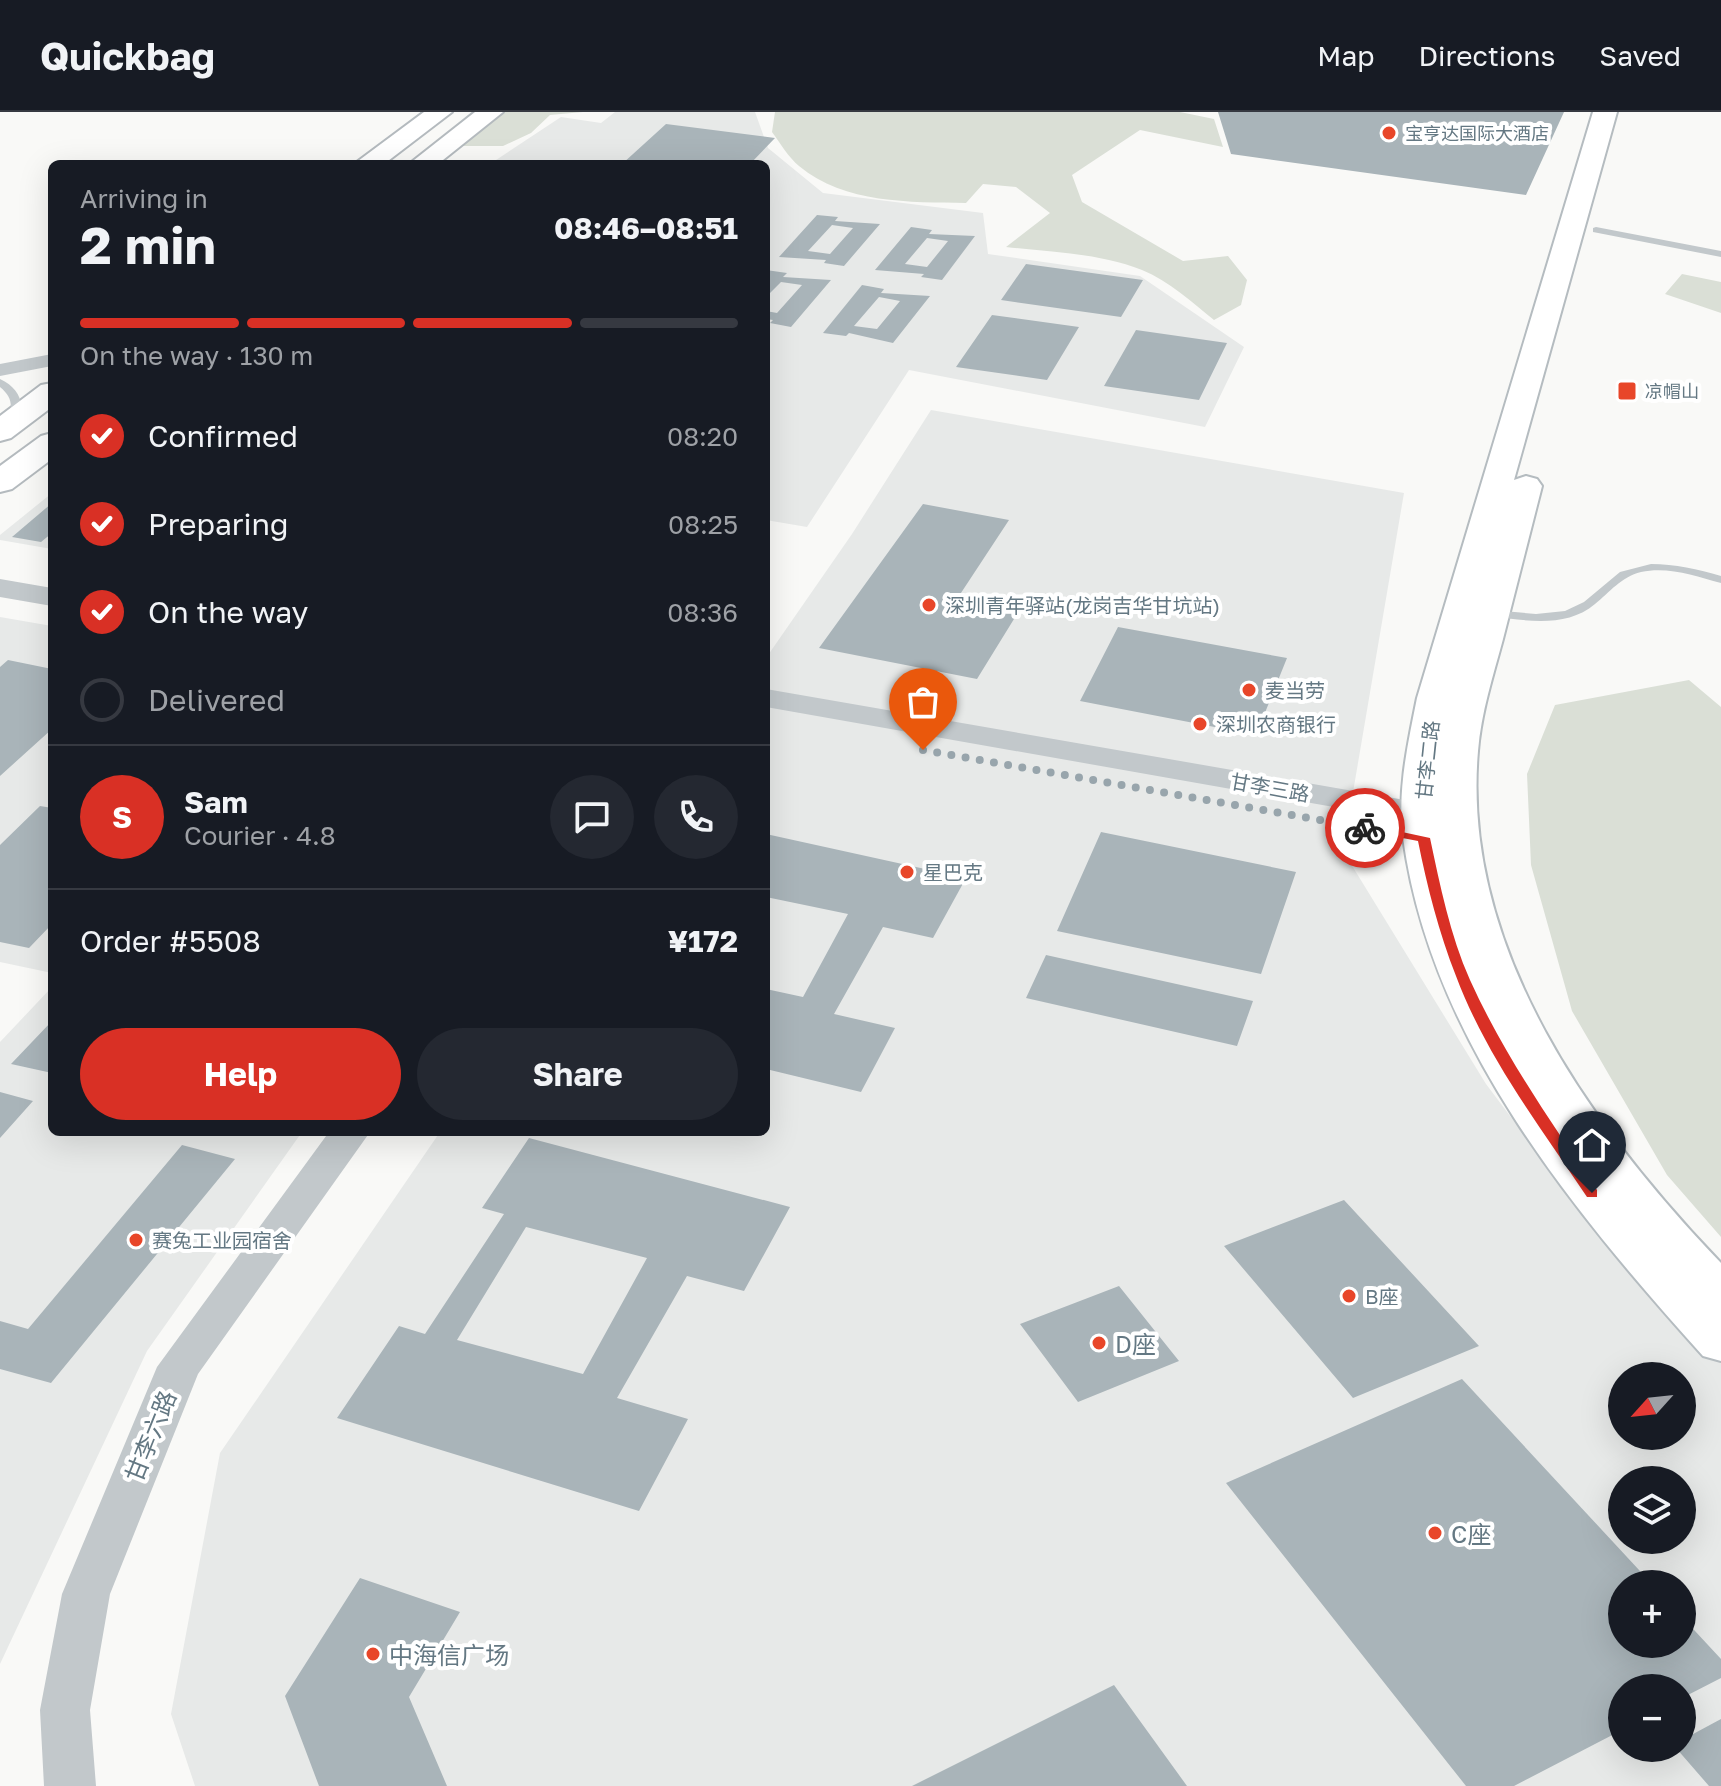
<!DOCTYPE html>
<html lang="en">
<head>
<meta charset="utf-8">
<style>
	body { margin:0; font-family:"Golos Text","Noto Sans SC",sans-serif; background:#242831; color:#f1f3f6; height:100vh; display:flex; flex-direction:column; font-size:30px; white-space:nowrap }
	* { box-sizing:border-box; margin:0 }
	p { font-size:26px; color:#9ea1a6 }
	.icon { flex:none; width:44px; height:44px; fill:none; stroke:currentColor; stroke-width:2; stroke-linecap:round; stroke-linejoin:round }
	.map { position:relative; flex:1; overflow:hidden }
	.sheet { position:absolute; left:48px; top:48px; width:722px; height:976px; display:flex; flex-direction:column; background:#171b24; border-radius:12px; box-shadow:0 8px 32px #0002 }
	.sheet>* { flex:none }
	.needle { width:52px; rotate:243deg }
	.tools { position:absolute; left:1608px; top:1250px; display:grid; gap:16px }
	.tools a { display:grid; place-items:center; width:88px; height:88px; border-radius:50%; background:#171b24; box-shadow:0 8px 32px #0002; font-size:40px }
	.pin { position:absolute; display:grid; place-items:center; width:68px; height:68px; color:#fff; margin:-82px -34px; border-radius:50% 50% 50% 0; rotate:-45deg; box-shadow:0 0 8px #0007 }
	.pin .icon { rotate:45deg }
	.courier { position:absolute; display:grid; place-items:center; width:80px; height:80px; margin:-40px; border:6px solid #d93025; border-radius:50%; background:#fff; color:#222; box-shadow:0 2px 10px #0007 }
	.overview em { font-style:normal; font-weight:700 }
	.overview div { display:flex; flex-direction:column-reverse }
	.overview { display:flex; align-items:center; justify-content:space-between; height:136px; padding:0 32px }
	h1 { font-size:52px; font-weight:700; line-height:60px }
	.bar { display:grid; grid-template-columns:repeat(4,1fr); gap:12px 8px; align-content:center; height:96px; padding:0 32px }
	.bar i { height:10px; border-radius:6px; background:#363941 }
	.bar .current { background:#d93025 }
	.bar p { grid-column:span 4 }
	.line { display:flex; align-items:center; gap:20px; padding:0 32px; border-top:2px solid #363941 }
	.line div { flex:1 }
	.round { display:grid; place-items:center; flex:none; width:84px; height:84px; border-radius:42px; background:#242831 }
	ol { padding:0 32px; list-style:none }
	li { display:flex; align-items:center; gap:24px; height:88px }
	li p { margin-inline-start:auto }
	li .icon { padding:8px; border-radius:50%; background:#d93025; color:#fff; stroke-width:4 }
	li:last-child { color:#9ea1a6 }
	li i { width:44px; height:44px; border:4px solid #363941; border-radius:50% }
	.action { display:flex; gap:16px; margin-top:auto; padding:16px 32px }
	.action a { flex:1; height:92px; border-radius:48px; background:#d93025; color:#fff; font-size:32px; font-weight:700; line-height:92px; text-align:center }
	.action a+a { background:#242831; color:#f1f3f6 }
	header { display:flex; align-items:center; gap:48px; box-sizing:border-box; height:112px; padding:0 40px; background:#171b24; border-bottom:2px solid #363941 }
	header strong { font-size:38px }
	nav { display:flex; gap:44px; margin-inline-start:auto; font-size:28px }
	.map>svg:first-child { display:block }
</style>
</head>
<body>
<header>
<strong>Quickbag</strong>
<nav><a>Map</a><a>Directions</a><a>Saved</a></nav>
</header>
<div class="map">
<svg width="1721" height="1674" viewBox="0 0 1721 1674">
	<rect width="100%" height="100%" fill="#f9f9f7"/>
	<!-- built -->
	<path fill="#e7e9e8" fill-rule="evenodd" d="M 615,0 L 755,0 L 768,36 L 823,81 L 983,101 L 988,142 L 1140,164 L 1244,235 L 1205,315 L 909,258 L 807,415 L 766,408 L 766,52 L 490,52 L 561,5 L 601,11 Z
		M 931,298 L 1404,381 L 1343,739 L 1486,972 L 1609,1136 L 1721,1243 L 1721,1674 L 195,1674 L 171,1602 L 220,1341 L 440,1020 L 766,1020 L 766,546 L 852,422 ZM 1622,1264 L 1682,1264 L 1682,1324 L 1622,1324 ZM 1622,1368 L 1682,1368 L 1682,1428 L 1622,1428 ZM 1622,1472 L 1682,1472 L 1682,1532 L 1622,1532 ZM 1622,1576 L 1682,1576 L 1682,1636 L 1622,1636 Z
		M 52,381 L 52,437 L 0,428 L 0,423 Z
		M 0,505 L 52,514 L 52,861 L 0,850 Z
		M 52,875 L 52,1020 L 302,1020 L 147,1239 L 0,1552 L 0,930 Z"/>
	<!-- green -->
	<path fill="#dadfd6" d="M 500,0 L 583,0 L 550,3 L 531,21 L 503,34 L 456,34 Z
		M 775,0 L 1180,0 L 1214,7 L 1223,35 L 1140,18 L 1072,63 L 1082,90 L 1183,149 L 1228,144 L 1247,168 L 1241,193 L 1214,208 C 1192,190 1169,169 1142,158 C 1099,141 1051,140 1006,135 L 1050,101 L 1016,75 L 983,72 L 966,91 C 910,90 845,92 799,54 C 789,46 780,31 772,20 Z
		M 1682,162 L 1721,170 L 1721,201 L 1665,182 Z
		M 1689,568 L 1721,595 L 1721,1125 L 1667,1063 L 1572,899 L 1531,753 L 1527,662 L 1555,593 Z"/>
	<!-- building -->
	<path fill="#a9b4b9" fill-rule="evenodd" d="M 1218,0 L 1564,0 L 1526,83 L 1231,42 Z
		M 666,12 L 775,26 L 750,52 L 622,52 Z
		M 817,103 L 838,105 L 835,109 L 880,112 L 844,154 L 824,151 L 826,148 L 779,145 ZM 832,113 L 853,116 L 830,142 L 808,139 Z
		M 911,115 L 932,118 L 929,122 L 975,124 L 942,168 L 921,165 L 924,162 L 875,158 ZM 927,126 L 948,129 L 927,155 L 905,152 Z
		M 1026,152 L 1143,168 L 1121,205 L 1001,188 Z
		M 766,158 L 787,161 L 783,165 L 831,168 L 791,215 L 770,211 L 773,208 L 766,207 L 766,199 L 777,201 L 802,173 L 781,170 L 766,185 Z
		M 862,173 L 884,177 L 881,181 L 930,184 L 893,231 L 849,221 L 846,224 L 823,221 ZM 879,185 L 900,189 L 877,217 L 854,214 Z
		M 992,203 L 1079,215 L 1047,268 L 956,255 Z
		M 1136,218 L 1227,231 L 1199,288 L 1104,274 Z
		M 52,391 L 52,421 L 41,430 L 12,425 Z
		M 923,392 L 1009,408 L 957,487 L 1019,499 L 977,567 L 819,536 Z
		M 1118,515 L 1287,546 L 1256,623 L 1080,589 Z
		M 8,548 L 52,557 L 52,617 L 0,664 L 0,555 Z
		M 40,694 L 52,696 L 52,812 L 29,836 L 0,830 L 0,733 Z
		M 1101,720 L 1296,760 L 1261,862 L 1057,819 Z
		M 766,722 L 966,766 L 933,826 L 883,815 L 834,902 L 895,916 L 861,980 L 766,957 L 766,877 L 803,885 L 848,802 L 766,785 Z
		M 1046,843 L 1253,889 L 1237,934 L 1026,886 Z
		M 52,909 L 52,961 L 11,952 Z
		M 0,980 L 33,989 L 0,1026 Z
		M 529,1026 L 790,1095 L 744,1179 L 687,1164 L 617,1286 L 688,1307 L 639,1399 L 337,1306 L 399,1214 L 425,1222 L 504,1102 L 482,1096 ZM 526,1115 L 647,1146 L 583,1262 L 457,1228 Z
		M 182,1033 L 235,1047 L 51,1271 L 0,1257 L 0,1209 L 28,1217 Z
		M 1344,1088 L 1479,1234 L 1353,1286 L 1224,1134 Z
		M 1119,1174 L 1179,1249 L 1078,1290 L 1020,1212 Z
		M 1462,1267 L 1652,1472 L 1622,1472 L 1622,1532 L 1682,1532 L 1682,1505 L 1721,1547 L 1721,1566 L 1682,1586 L 1682,1576 L 1622,1576 L 1622,1618 L 1514,1674 L 1466,1674 L 1226,1371 Z
		M 360,1466 L 460,1500 L 409,1585 L 447,1674 L 319,1674 L 285,1584 Z
		M 1114,1573 L 1187,1674 L 912,1674 Z
		M 1721,1607 L 1721,1674 L 1709,1674 L 1676,1636 L 1682,1636 L 1682,1628 Z"/>
	<g fill="none" stroke-linecap="round" stroke-linejoin="round">
		<!-- secondary casing -->
		<g stroke="#b5bcc0" stroke-width="4">
			<path id="secondary" d="M 1593,0 L 1617,0 L 1514,368 L 1526,364 L 1537,367 L 1542,374 C 1529,425 1516,476 1503,527 C 1493,564 1481,601 1478,639 C 1461,837 1592,1016 1721,1151 L 1721,1249 L 1703,1244 C 1571,1097 1430,927 1403,725 C 1397,679 1408,631 1417,586 Z"/>
		</g>
		<!-- primary casing -->
		<g stroke="#b4babe" stroke-width="4">
			<path id="primary" d="M 424,0 L 452,0 L 384,52 L 354,52 Z
				M 475,0 L 503,0 L 438,52 L 409,52 Z
				M 52,271 L 52,295 L 11,326 L 0,329 L 0,304 L 41,273 Z
				M 52,321 L 52,347 L 12,377 L 0,380 L 0,354 L 41,324 Z"/>
		</g>
		<!-- service -->
		<path fill="#c2c8cb" fill-rule="evenodd" d="M 1596,115 L 1721,139 L 1721,145 L 1593,120 L 1593,116 Z
			M 0,267 C 19,276 26,291 17,310 L 8,308 C 13,293 12,285 0,275 Z
			M 1651,452 C 1675,452 1698,457 1721,464 L 1721,471 C 1695,464 1668,454 1641,460 C 1621,465 1610,480 1595,492 C 1567,516 1526,509 1492,504 L 1486,501 L 1492,498 L 1536,502 L 1565,499 L 1584,490 L 1620,460 Z"/>
		<!-- minor -->
		<path fill="#c2c8cb" fill-rule="evenodd" d="M 52,242 L 52,254 L 0,264 L 0,252 Z"/>
		<!-- tertiary -->
		<path fill="#c2c8cb" fill-rule="evenodd" d="M 0,467 L 52,476 L 52,494 L 0,485 Z
			M 766,577 L 1422,691 L 1457,705 L 1462,712 L 1457,719 L 1445,722 L 1413,709 L 766,595 Z
			M 329,1020 L 370,1020 L 198,1262 L 110,1482 L 90,1598 L 96,1674 L 44,1674 L 40,1598 L 62,1482 L 157,1255 Z"/>
		<!-- secondary -->
		<use href="#secondary" fill="#fff" fill-rule="evenodd"/>
		<!-- primary -->
		<use href="#primary" fill="#fff" fill-rule="evenodd"/>
	</g>
	<!-- route -->
	<path fill="#d93025" d="M 1365,712 L 1430,726 C 1440,773 1450,823 1470,868 C 1504,943 1551,1010 1597,1078 L 1597,1085 L 1587,1085 C 1540,1015 1486,944 1456,864 C 1439,821 1427,774 1418,729 L 1361,718 L 1361,713 Z"/>
	<g fill="none" stroke-linecap="round" stroke-linejoin="round">
		<!-- done -->
		<path stroke="#98a5ac" stroke-width="8" stroke-dasharray="0 14.4" d="M 923,638 L 1365,716"/>
	</g>
	<!-- markers -->
	<g fill="#e84629" stroke="#fff" stroke-width="3">
		<circle cx="1389" cy="21" r="8"/>
		<rect x="1617" y="269" width="20" height="20" rx="4"/>
		<circle cx="929" cy="493" r="8"/>
		<circle cx="1249" cy="578" r="8"/>
		<circle cx="1200" cy="612" r="8"/>
		<circle cx="907" cy="760" r="8"/>
		<circle cx="136" cy="1128" r="8"/>
		<circle cx="1349" cy="1184" r="8"/>
		<circle cx="1099" cy="1231" r="8"/>
		<circle cx="1435" cy="1421" r="8"/>
		<circle cx="373" cy="1542" r="8"/>
	</g>
	<g text-anchor="middle" dominant-baseline="central" stroke-width="8" stroke-linejoin="round" paint-order="stroke">
		<!-- far-poi labels -->
		<g font-size="18" fill="#647883" stroke="#fff" text-anchor="start">
			<text x="1405" y="21">宝亨达国际大酒店</text>
			<text x="1645" y="279">凉帽山</text>
		</g>
		<!-- poi labels -->
		<g font-size="20" fill="#647883" stroke="#fff" text-anchor="start">
			<text x="945" y="493">深圳青年驿站(龙岗吉华甘坑站)</text>
			<text x="1265" y="578">麦当劳</text>
			<text x="1216" y="612">深圳农商银行</text>
			<text x="923" y="760">星巴克</text>
			<text x="152" y="1128">赛兔工业园宿舍</text>
			<text x="1365" y="1184">B座</text>
		</g>
		<!-- street labels -->
		<g font-size="20" fill="#647883" stroke="#fff">
			<text transform="translate(1427 648) rotate(-84)">甘李二路</text>
			<text transform="translate(1270 675) rotate(10)">甘李三路</text>
		</g>
		<!-- near-poi labels -->
		<g font-size="24" fill="#647883" stroke="#fff" text-anchor="start">
			<text x="1115" y="1231">D座</text>
			<text x="1451" y="1421">C座</text>
			<text x="389" y="1542">中海信广场</text>
		</g>
		<!-- near-street labels -->
		<g font-size="24" fill="#647883" stroke="#fff">
			<text transform="translate(150 1324) rotate(-68)">甘李六路</text>
		</g>
	</g>
</svg>
<div class="tools">
<a><svg class="needle" viewBox="-14 -14 28 28"><path d="M0-13l5 13h-10z" fill="#e53935"/><path d="M0 13l5-13h-10z" fill="#9ea1a6"/></svg></a>
<a><svg class="icon" aria-label="layers" viewBox="0 0 24 24"><path d="M12 4l9 5-9 5-9-5zM3 14l9 5 9-5"/></svg></a>
<a>+</a>
<a>−</a>
</div>
<div class="pin" style="left:923px;top:638px;background:#ea580c"><svg class="icon" aria-label="bag" viewBox="0 0 24 24"><path d="M5 8h14l-1 12H6zM9 8a3 3 0 0 1 6 0"/></svg></div>
<div class="pin" style="left:1592px;top:1081px;background:#1f2937"><svg class="icon" aria-label="home" viewBox="0 0 24 24"><path d="M3 11l9-7 9 7M6 9v11h12V9"/></svg></div>
<div class="courier" style="left:1365px;top:716px"><svg class="icon" aria-label="bike" viewBox="0 0 24 24"><circle cx="6" cy="16" r="4"/><circle cx="18" cy="16" r="4"/><path d="M6 16l4-8h5l3 8M10 8l3 8H6M13 5h3"/></svg></div>
<section class="sheet">
<div class="overview"><div><h1>2 min</h1><p>Arriving in</p></div><em>08:46–08:51</em></div>
<div class="bar"><i class="current"></i><i class="current"></i><i class="current"></i><i></i><p>On the way · 130 m</p></div>
<ol>
<li><svg class="icon" aria-label="check" viewBox="0 0 24 24"><path d="M5 12l5 5 9-10"/></svg>Confirmed<p>08:20</p></li>
<li><svg class="icon" aria-label="check" viewBox="0 0 24 24"><path d="M5 12l5 5 9-10"/></svg>Preparing<p>08:25</p></li>
<li><svg class="icon" aria-label="check" viewBox="0 0 24 24"><path d="M5 12l5 5 9-10"/></svg>On the way<p>08:36</p></li>
<li><i></i>Delivered</li>
</ol>
<div class="line" style="height:144px"><b class="round" style="background:#d93025;color:#fff">S</b><div><b>Sam</b><p>Courier · 4.8</p></div><a class="round"><svg class="icon" aria-label="chat" viewBox="0 0 24 24"><path d="M4 5h16v11H9l-5 4z"/></svg></a><a class="round"><svg class="icon" aria-label="phone" viewBox="0 0 24 24"><path d="M5 4h4l2 5-3 2q2 4 5 5l2-3 5 2v4C11 20 4 13 5 4z"/></svg></a></div>
<div class="line" style="height:104px"><div>Order #5508</div><b>¥172</b></div>
<div class="action"><a>Help</a><a>Share</a></div>
</section>
</div>
</body>
</html>
